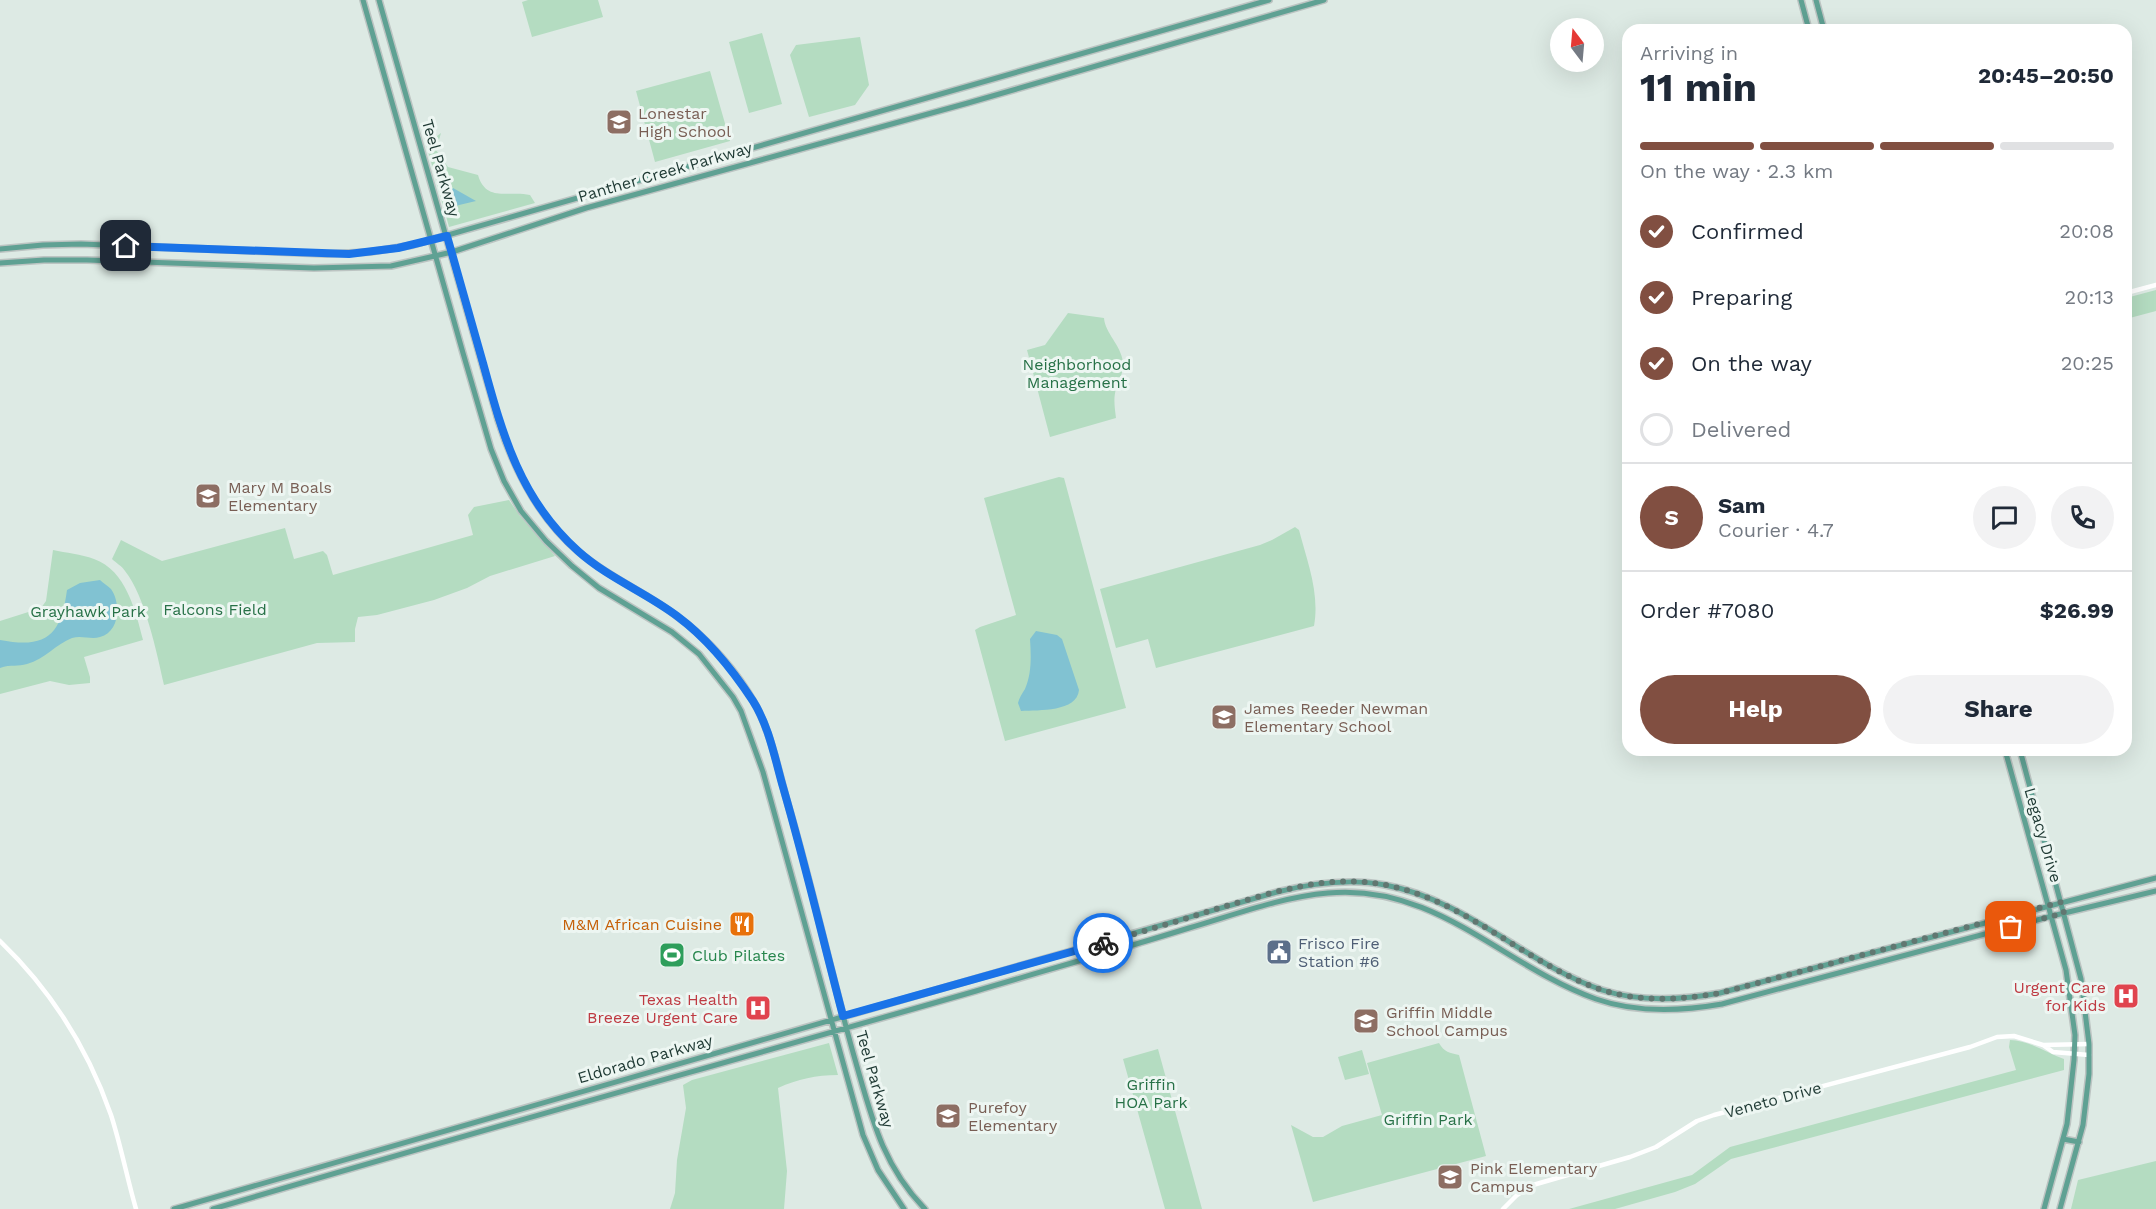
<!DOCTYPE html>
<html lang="en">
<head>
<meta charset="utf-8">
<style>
	body { margin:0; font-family:"Work Sans",sans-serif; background:#f2f2f3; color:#1f2937; height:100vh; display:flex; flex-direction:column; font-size:22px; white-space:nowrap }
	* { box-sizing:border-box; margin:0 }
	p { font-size:20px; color:#747a83 }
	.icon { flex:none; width:33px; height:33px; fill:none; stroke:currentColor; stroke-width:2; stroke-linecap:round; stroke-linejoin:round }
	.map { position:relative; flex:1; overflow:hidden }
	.drawer { position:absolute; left:1622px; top:24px; width:510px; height:732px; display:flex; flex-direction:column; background:#fff; border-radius:18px; box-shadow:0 6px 24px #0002 }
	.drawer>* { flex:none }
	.needle { width:39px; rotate:344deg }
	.buttons { position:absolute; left:1550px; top:18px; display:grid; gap:12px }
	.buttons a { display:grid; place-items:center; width:54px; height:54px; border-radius:50%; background:#fff; box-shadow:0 6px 24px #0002; font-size:30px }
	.pin { position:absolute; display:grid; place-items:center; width:51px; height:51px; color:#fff; margin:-26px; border-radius:12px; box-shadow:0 3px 9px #0006 }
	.courier { position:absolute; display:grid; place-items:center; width:60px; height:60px; margin:-30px; border:4px solid #1a73e8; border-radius:50%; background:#fff; color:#222; box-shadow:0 2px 8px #0007 }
	.summary em { font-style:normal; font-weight:700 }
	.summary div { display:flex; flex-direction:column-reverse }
	.summary { display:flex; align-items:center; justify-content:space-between; height:102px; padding:0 18px }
	h1 { font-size:39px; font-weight:700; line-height:45px }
	.bar { display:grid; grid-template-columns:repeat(4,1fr); gap:9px 6px; align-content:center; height:72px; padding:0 18px }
	.bar i { height:8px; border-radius:4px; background:#e0e1e3 }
	.bar .on { background:#814f41 }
	.bar p { grid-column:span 4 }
	.line { display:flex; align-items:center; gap:15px; padding:0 18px; border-top:2px solid #e0e1e3 }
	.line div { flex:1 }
	.round { display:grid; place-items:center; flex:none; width:63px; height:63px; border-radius:32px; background:#f2f2f3 }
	ol { padding:0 18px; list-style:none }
	li { display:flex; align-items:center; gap:18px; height:66px }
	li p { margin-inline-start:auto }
	li .icon { padding:6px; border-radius:50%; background:#814f41; color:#fff; stroke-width:4 }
	li:last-child { color:#747a83 }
	li i { width:33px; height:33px; border:3px solid #e0e1e3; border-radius:50% }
	.button { display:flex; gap:12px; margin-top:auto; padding:12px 18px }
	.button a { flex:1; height:69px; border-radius:36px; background:#814f41; color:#fff; font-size:24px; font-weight:700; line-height:69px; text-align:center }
	.button a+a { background:#f2f2f3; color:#1f2937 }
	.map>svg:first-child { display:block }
</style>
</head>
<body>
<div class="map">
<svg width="2156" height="1209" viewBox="0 0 2156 1209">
	<rect width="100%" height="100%" fill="#ddeae4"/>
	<!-- green -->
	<path fill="#b4dcc1" d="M 528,0 L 598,0 L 603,17 L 532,37 L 522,2 Z
		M 762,33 L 782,104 L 749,113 L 729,42 Z
		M 860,37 L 869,85 L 855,105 L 809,117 L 790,55 L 796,45 Z
		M 710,71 L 730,141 L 655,162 L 636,91 Z
		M 441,133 L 436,150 L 448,167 L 478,175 C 486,203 510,190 530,195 L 535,203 L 449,227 L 425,140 L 437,136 Z
		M 2156,290 L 2156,311 L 2126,319 L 2126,298 Z
		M 1068,313 L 1104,318 C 1105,333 1121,345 1123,362 C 1124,372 1119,380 1116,389 C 1113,399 1115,409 1116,418 L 1050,437 L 1027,350 L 1045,345 Z
		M 1059,477 L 1064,478 L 1126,708 L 1005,741 L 975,630 L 980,627 L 1016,615 L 984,498 Z
		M 509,500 L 520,516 L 555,556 L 490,576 L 467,588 L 434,600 L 377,615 L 358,617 L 355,629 L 355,642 L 317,643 L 164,685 C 157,653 145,596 125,571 C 122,566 116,563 112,559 L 121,540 L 162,561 L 285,528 L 294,559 L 323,551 L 327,555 L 333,575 L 473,535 L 468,515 L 474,507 Z
		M 1295,527 L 1299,530 C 1307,561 1320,593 1314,626 L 1156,668 L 1148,639 L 1116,648 L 1100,589 L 1260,545 L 1272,540 Z
		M 53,550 C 66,553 81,554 94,559 C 126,570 136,612 143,640 L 84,657 L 90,677 L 90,683 L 69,685 L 50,681 L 0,694 L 0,621 L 41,608 L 46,601 Z
		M 2010,1040 C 2028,1040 2047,1053 2064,1059 L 2064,1070 L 1731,1159 L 1695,1184 L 1675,1192 L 1615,1209 L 1569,1209 L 1692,1175 L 1730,1147 L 2016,1070 L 2009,1047 Z
		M 829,1043 L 838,1075 C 816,1075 798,1079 778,1088 L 787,1171 L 784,1209 L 670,1209 L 675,1193 L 677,1160 L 686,1108 L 683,1085 L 692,1080 Z
		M 1439,1043 C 1444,1052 1450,1053 1459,1055 L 1486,1156 L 1313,1202 L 1291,1125 L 1313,1137 L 1323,1137 L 1342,1126 L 1382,1115 L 1367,1063 Z
		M 1158,1049 L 1202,1209 L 1165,1209 L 1123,1059 Z
		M 1362,1050 L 1369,1074 L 1345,1080 L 1338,1057 Z
		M 2156,1161 L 2156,1209 L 2071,1209 L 2078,1180 Z"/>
	<!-- water -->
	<path fill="#81c2d2" d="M 453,188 L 476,201 L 455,206 L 451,190 Z
		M 100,580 C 103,583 108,586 111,589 C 121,603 120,632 100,637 C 91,640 82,635 72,638 C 56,644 45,659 27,664 C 18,667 11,664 0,668 L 0,640 C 47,649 61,635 67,590 L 80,583 Z
		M 1036,631 L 1057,635 L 1062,639 L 1079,690 C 1077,712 1039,710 1021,711 L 1018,703 C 1019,698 1022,694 1025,689 C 1032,673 1031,655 1030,639 Z"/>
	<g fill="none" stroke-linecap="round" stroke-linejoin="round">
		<!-- major casing -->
		<g stroke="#bcc4c2" stroke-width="8">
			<path id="major" d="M 363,0 L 463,353 L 491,449 L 504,481 L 521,511 L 546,541 L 572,566 L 599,588 L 672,632 L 699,654 L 733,697 L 741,711 L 763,772 L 863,1135 L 878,1170 L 904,1209
				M 379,0 L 498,420 C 514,470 539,519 580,553 C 610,578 647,593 678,617 C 708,639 737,671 755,704 C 771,733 778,769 787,801 C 813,888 831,976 856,1063 C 872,1119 883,1166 925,1209
				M 1801,0 L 1809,30
				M 1816,0 L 1824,30
				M 0,249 L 43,245 L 81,244 L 327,254 L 370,252 L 413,245 L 1269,0
				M 0,263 L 44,260 L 87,260 L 314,268 L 391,266 L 452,252 L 586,208 L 968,103 L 1324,0
				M 2005,750 L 2066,970 L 2075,1035 L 2074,1060 L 2067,1124 L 2044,1209
				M 2020,750 L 2081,979 L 2089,1044 L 2089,1074 L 2083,1125 L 2060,1209
				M 2063,1139 L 2079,1142
				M 174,1209 L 1277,892 C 1313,883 1349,878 1385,885 C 1467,900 1526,964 1602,990 C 1639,1002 1682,1000 1720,993 L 2156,878
				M 213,1209 C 466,1134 722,1064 976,991 C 1047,970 1118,950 1189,928 C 1234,915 1281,897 1328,893 C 1436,883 1503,966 1596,999 C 1636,1013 1682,1011 1722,1004 L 2052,916 L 2156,891"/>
		</g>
		<!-- minor -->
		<path stroke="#fff" stroke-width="4.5" d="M 2126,293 L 2156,285
			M 0,941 C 50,989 88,1049 111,1115 C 121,1146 127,1178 136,1209
			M 2043,1045 L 2089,1044
			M 1503,1209 L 1517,1195 L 1533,1185 L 1630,1157 L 1656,1147 L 1697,1121 L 1714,1115 L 1970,1047 L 1997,1037 L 2014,1036 L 2043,1045 L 2053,1052 L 2089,1055"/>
		<!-- major -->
		<use href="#major" stroke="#5fa193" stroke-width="5"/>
	</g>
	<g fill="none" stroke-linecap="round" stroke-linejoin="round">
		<!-- done -->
		<path stroke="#617771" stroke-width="6" stroke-dasharray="0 10.8" d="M 1103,943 C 1141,932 1179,921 1216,909 C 1271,893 1328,873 1386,885 C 1467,901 1526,964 1602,990 C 1639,1002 1682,1000 1720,993 L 2061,902 L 2064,913 L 2011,927"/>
		<!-- route -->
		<path stroke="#1a73e8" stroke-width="8" d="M 126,246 L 349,254 L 398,248 L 447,236 C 459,278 471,321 483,363 C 503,436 520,499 578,551 C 608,578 645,592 677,616 C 708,639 732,669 753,701 C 769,726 775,759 783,787 C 805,863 823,940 843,1016 L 1103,943"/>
	</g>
	<!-- icons -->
	<defs>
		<g id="school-square" transform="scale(1.35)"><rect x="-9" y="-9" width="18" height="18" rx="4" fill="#8d6e63" stroke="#edf6f2"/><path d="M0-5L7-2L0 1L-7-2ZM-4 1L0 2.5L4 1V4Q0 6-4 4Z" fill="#fff"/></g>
		<g id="restaurant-square" transform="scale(1.35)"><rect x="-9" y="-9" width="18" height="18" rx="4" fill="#e8710a" stroke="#edf6f2"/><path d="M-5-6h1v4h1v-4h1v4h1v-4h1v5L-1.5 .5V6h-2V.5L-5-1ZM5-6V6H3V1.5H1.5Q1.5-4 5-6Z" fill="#fff"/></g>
		<g id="civic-square" transform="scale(1.35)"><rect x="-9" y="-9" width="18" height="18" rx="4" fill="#5c6f8a" stroke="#edf6f2"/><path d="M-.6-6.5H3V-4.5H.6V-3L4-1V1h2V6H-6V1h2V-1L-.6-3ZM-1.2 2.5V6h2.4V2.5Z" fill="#fff"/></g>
		<g id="stadium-square" transform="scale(1.35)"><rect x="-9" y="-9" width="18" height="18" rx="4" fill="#2e9e5b" stroke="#edf6f2"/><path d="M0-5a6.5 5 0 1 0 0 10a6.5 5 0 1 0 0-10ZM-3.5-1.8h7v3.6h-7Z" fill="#fff"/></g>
		<g id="hospital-square" transform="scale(1.35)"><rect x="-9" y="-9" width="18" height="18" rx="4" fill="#e0444e" stroke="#edf6f2"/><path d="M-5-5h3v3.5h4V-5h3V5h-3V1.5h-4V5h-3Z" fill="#fff"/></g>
	</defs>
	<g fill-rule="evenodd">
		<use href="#school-square" x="619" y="122"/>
		<use href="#school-square" x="208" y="496"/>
		<use href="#school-square" x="1224" y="717"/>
		<use href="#restaurant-square" x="742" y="924"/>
		<use href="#civic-square" x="1279" y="952"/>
		<use href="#stadium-square" x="672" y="955"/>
		<use href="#hospital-square" x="2126" y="996"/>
		<use href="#hospital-square" x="758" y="1008"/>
		<use href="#school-square" x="1366" y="1021"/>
		<use href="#school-square" x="948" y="1116"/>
		<use href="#school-square" x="1450" y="1177"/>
	</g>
	<g text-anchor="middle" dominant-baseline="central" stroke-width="6" stroke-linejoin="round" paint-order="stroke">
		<!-- education labels -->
		<g font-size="16" fill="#785e54" stroke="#edf6f2" text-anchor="start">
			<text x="638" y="113">Lonestar<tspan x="638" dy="18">High School</tspan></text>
			<text x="228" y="487">Mary M Boals<tspan x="228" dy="18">Elementary</tspan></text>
			<text x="1244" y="708">James Reeder Newman<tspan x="1244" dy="18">Elementary School</tspan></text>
			<text x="1386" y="1012">Griffin Middle<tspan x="1386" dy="18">School Campus</tspan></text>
			<text x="968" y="1107">Purefoy<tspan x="968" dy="18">Elementary</tspan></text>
			<text x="1470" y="1168">Pink Elementary<tspan x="1470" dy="18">Campus</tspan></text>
		</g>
		<!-- street labels -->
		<g font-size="16" fill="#1e3933" stroke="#edf6f2">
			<text transform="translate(441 168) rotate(74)">Teel Parkway</text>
			<text transform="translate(665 172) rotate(-16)">Panther Creek Parkway</text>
			<text transform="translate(2043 835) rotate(74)">Legacy Drive</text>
			<text transform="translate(645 1059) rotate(-16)">Eldorado Parkway</text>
			<text transform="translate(875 1079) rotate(74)">Teel Parkway</text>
			<text transform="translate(1773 1100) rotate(-15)">Veneto Drive</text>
		</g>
		<!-- park labels -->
		<g font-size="16" fill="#277147" stroke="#edf6f2">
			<text x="1077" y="364">Neighborhood<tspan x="1077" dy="18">Management</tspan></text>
			<text x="215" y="609">Falcons Field</text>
			<text x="88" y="611">Grayhawk Park</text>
			<text x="1151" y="1084">Griffin<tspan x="1151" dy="18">HOA Park</tspan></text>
			<text x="1428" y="1119">Griffin Park</text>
		</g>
		<!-- food labels -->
		<g font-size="16" fill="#c56008" stroke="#edf6f2" text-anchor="end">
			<text x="722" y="924">M&amp;M African Cuisine</text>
		</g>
		<!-- service labels -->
		<g font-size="16" fill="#4e5e75" stroke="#edf6f2" text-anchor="start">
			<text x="1298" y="943">Frisco Fire<tspan x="1298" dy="18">Station #6</tspan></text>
		</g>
		<!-- leisure labels -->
		<g font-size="16" fill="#27864d" stroke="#edf6f2" text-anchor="start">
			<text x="692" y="955">Club Pilates</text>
		</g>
		<!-- health labels -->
		<g font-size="16" fill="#be3a42" stroke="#edf6f2" text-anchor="end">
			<text x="2106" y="987">Urgent Care<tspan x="2106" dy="18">for Kids</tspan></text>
			<text x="738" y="999">Texas Health<tspan x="738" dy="18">Breeze Urgent Care</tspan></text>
		</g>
	</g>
</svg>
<div class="buttons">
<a><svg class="needle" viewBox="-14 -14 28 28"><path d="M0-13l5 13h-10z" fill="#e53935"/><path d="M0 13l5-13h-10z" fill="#747a83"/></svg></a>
</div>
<div class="pin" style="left:2011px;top:927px;background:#ea580c"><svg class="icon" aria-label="bag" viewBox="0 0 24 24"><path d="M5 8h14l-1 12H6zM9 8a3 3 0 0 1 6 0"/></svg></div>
<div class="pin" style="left:126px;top:246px;background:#1f2937"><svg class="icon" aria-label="home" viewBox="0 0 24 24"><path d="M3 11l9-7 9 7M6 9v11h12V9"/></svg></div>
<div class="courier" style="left:1103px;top:943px"><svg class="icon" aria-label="bike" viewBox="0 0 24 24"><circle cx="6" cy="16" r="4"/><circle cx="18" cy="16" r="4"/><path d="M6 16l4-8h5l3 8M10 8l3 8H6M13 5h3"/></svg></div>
<section class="drawer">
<div class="summary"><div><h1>11 min</h1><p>Arriving in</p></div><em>20:45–20:50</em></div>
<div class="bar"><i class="on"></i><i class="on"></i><i class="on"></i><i></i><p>On the way · 2.3 km</p></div>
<ol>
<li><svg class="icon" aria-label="check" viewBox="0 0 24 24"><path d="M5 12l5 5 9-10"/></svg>Confirmed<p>20:08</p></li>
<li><svg class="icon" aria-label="check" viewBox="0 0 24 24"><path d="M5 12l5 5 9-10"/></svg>Preparing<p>20:13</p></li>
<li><svg class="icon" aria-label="check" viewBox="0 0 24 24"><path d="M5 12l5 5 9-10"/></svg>On the way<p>20:25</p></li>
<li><i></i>Delivered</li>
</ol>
<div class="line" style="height:108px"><b class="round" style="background:#814f41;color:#fff">S</b><div><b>Sam</b><p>Courier · 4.7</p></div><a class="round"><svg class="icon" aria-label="chat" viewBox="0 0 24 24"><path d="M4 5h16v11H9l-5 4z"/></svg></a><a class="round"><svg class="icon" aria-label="phone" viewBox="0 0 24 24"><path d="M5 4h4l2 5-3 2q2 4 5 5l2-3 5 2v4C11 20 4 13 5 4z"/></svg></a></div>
<div class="line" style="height:78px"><div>Order #7080</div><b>$26.99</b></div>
<div class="button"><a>Help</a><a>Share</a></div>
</section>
</div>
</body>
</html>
